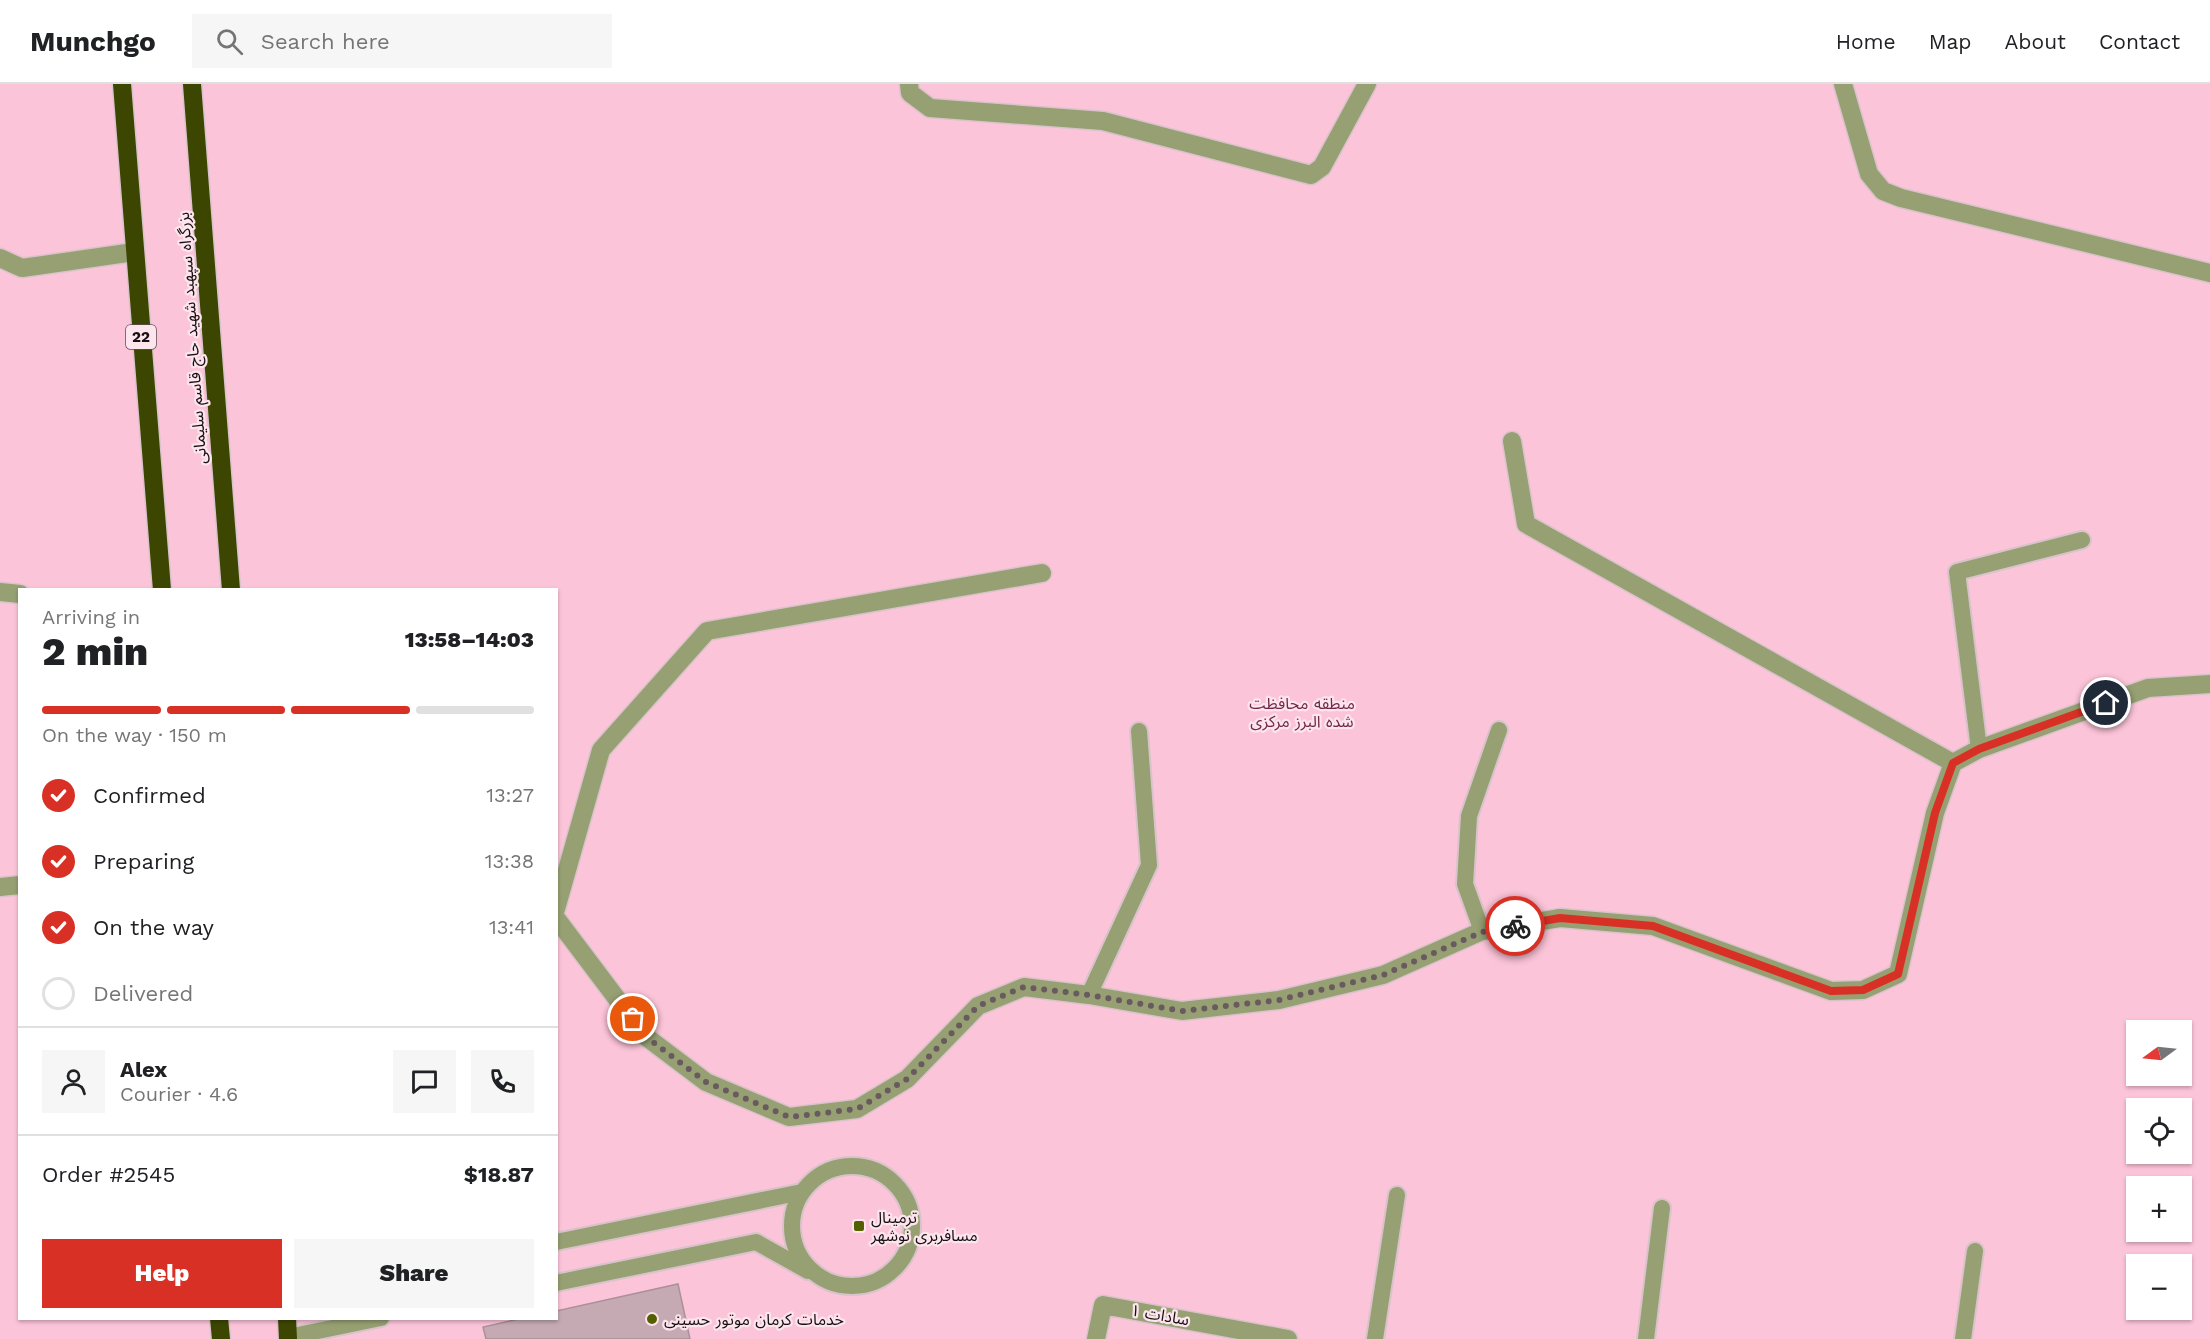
<!DOCTYPE html>
<html lang="en">
<head>
<meta charset="utf-8">
<style>
	body { margin:0; font-family:"Work Sans","Noto Sans Arabic",sans-serif; background:#f6f6f6; color:#202124; height:100vh; display:flex; flex-direction:column; font-size:22px; white-space:nowrap }
	* { box-sizing:border-box; margin:0 }
	p { font-size:20px; color:#757577 }
	.icon { flex:none; width:33px; height:33px; fill:none; stroke:currentColor; stroke-width:2; stroke-linecap:round; stroke-linejoin:round }
	.map { position:relative; flex:1; overflow:hidden }
	.panel { position:absolute; left:18px; top:504px; width:540px; height:732px; display:flex; flex-direction:column; background:#fff; border-radius:0px; box-shadow:0 2px 4px #0004 }
	.panel>* { flex:none }
	.needle { width:39px; rotate:255deg }
	.tools { position:absolute; left:2126px; top:936px; display:grid; gap:12px }
	.tools a { display:grid; place-items:center; width:66px; height:66px; border-radius:0px; background:#fff; box-shadow:0 2px 4px #0004; font-size:30px }
	.pin { position:absolute; display:grid; place-items:center; width:51px; height:51px; color:#fff; margin:-26px; border:3px solid #fff; border-radius:50%; box-shadow:0 2px 6px #0007 }
	.courier { position:absolute; display:grid; place-items:center; width:60px; height:60px; margin:-30px; border:4px solid #d93025; border-radius:50%; background:#fff; color:#222; box-shadow:0 2px 8px #0007 }
	.head em { font-style:normal; font-weight:800 }
	.head div { display:flex; flex-direction:column-reverse }
	.head { display:flex; align-items:center; justify-content:space-between; height:102px; padding:0 24px }
	h1 { font-size:39px; font-weight:800; line-height:45px }
	.bar { display:grid; grid-template-columns:repeat(4,1fr); gap:9px 6px; align-content:center; height:72px; padding:0 24px }
	.bar i { height:8px; border-radius:4px; background:#e0e0e0 }
	.bar .current { background:#d93025 }
	.bar p { grid-column:span 4 }
	.line { display:flex; align-items:center; gap:15px; padding:0 24px; border-top:2px solid #e0e0e0 }
	.line div { flex:1 }
	.round { display:grid; place-items:center; flex:none; width:63px; height:63px; border-radius:0px; background:#f6f6f6 }
	ol { padding:0 24px; list-style:none }
	li { display:flex; align-items:center; gap:18px; height:66px }
	li p { margin-inline-start:auto }
	li .icon { padding:6px; border-radius:50%; background:#d93025; color:#fff; stroke-width:4 }
	li:last-child { color:#757577 }
	li i { width:33px; height:33px; border:3px solid #e0e0e0; border-radius:50% }
	.action { display:flex; gap:12px; margin-top:auto; padding:12px 24px }
	.action a { flex:1; height:69px; border-radius:0px; background:#d93025; color:#fff; font-size:24px; font-weight:800; line-height:69px; text-align:center }
	.action a+a { background:#f6f6f6; color:#202124 }
	header { display:flex; align-items:center; gap:36px; box-sizing:border-box; height:84px; padding:0 30px; background:#fff; border-bottom:2px solid #e0e0e0 }
	header strong { font-size:28px }
	nav { display:flex; gap:33px; margin-inline-start:auto; font-size:21px }
	.search { width:420px; height:54px; background:#f6f6f6; display:flex; align-items:center; gap:15px; box-sizing:border-box; padding:0 21px; border-radius:0px; color:#757577; font-size:22px }
	.map>svg:first-child { display:block }
</style>
</head>
<body>
<header>
<strong>Munchgo</strong>
<div class="search"><svg class="icon" aria-label="search" viewBox="0 0 24 24"><circle cx="10" cy="10" r="6"/><path d="M15 15l6 6"/></svg>Search here</div>
<nav><a>Home</a><a>Map</a><a>About</a><a>Contact</a></nav>
</header>
<div class="map">
<svg width="2210" height="1255" viewBox="0 0 2210 1255">
	<rect width="100%" height="100%" fill="#fce5ed"/>
	<!-- green -->
	<path fill="#fcc4d8" fill-rule="evenodd" d="M 0,0 L 2210,0 L 2210,1255 L 0,1255 ZM 20,506 L 556,506 L 556,1234 L 20,1234 ZM 2136,946 L 2181,946 L 2181,992 L 2136,992 ZM 2136,1024 L 2181,1024 L 2181,1070 L 2136,1070 ZM 2136,1102 L 2181,1102 L 2181,1148 L 2136,1148 ZM 2136,1180 L 2181,1180 L 2181,1226 L 2136,1226 Z"/>
	<!-- building -->
	<path fill="#c5aab3" stroke="#ab9099" stroke-width="1.5" d="M 678,1200 L 690,1255 L 486,1255 L 483,1243 L 523,1234 L 556,1234 L 556,1227 Z"/>
	<g fill="none" stroke-linecap="round" stroke-linejoin="round">
		<!-- lane casing -->
		<g stroke="#d8c3ca" stroke-width="20">
			<path id="lane" d="M 1979,665 L 1957,488 L 2082,456
				M 1482,847 L 1465,800 L 1469,732 L 1499,646
				M 1089,911 L 1149,781 L 1139,647
				M792 1142a60 60 0 1 1 120 0a60 60 0 1 1-120 0Z
				M 556,1158 L 802,1108
				M 556,1199 L 756,1158 L 808,1187
				M 288,1253 L 381,1234
				M 1375,1255 L 1397,1111
				M 1646,1255 L 1662,1124
				M 1963,1255 L 1975,1167"/>
		</g>
		<!-- street casing -->
		<g stroke="#d8c3ca" stroke-width="21">
			<path id="street" d="M 909,0 L 910,9 L 930,24 L 1103,37 L 1311,91 L 1322,83 L 1367,0
				M 1843,0 L 1869,90 L 1883,107 L 1901,114 L 2210,189
				M 0,174 L 22,184 L 134,168
				M 1512,357 L 1526,440 L 1953,679
				M 0,508 L 20,510
				M 0,803 L 20,801
				M 556,825 L 601,666 L 707,547 L 1042,489
				M 556,834 L 645,952 L 706,998 L 789,1033 L 857,1025 L 907,995 L 978,922 L 1024,903 L 1089,911 L 1182,927 L 1279,916 L 1383,891 L 1482,847 L 1560,834 L 1653,842 L 1831,907 L 1863,906 L 1898,890 L 1935,729 L 1953,679 L 1979,665 L 2148,604 L 2210,600
				M 1096,1255 L 1103,1221 L 1288,1255"/>
		</g>
		<!-- highway casing -->
		<g stroke="#d8c3ca" stroke-width="21">
			<path id="highway" d="M 122,0 L 162,506
				M 192,0 L 231,506
				M 219,1234 L 221,1255
				M 287,1234 L 288,1255"/>
		</g>
		<!-- lane -->
		<use href="#lane" stroke="#96a072" stroke-width="16"/>
		<!-- street -->
		<use href="#street" stroke="#96a072" stroke-width="18"/>
		<!-- highway -->
		<use href="#highway" stroke="#3d4600" stroke-width="18"/>
	</g>
	<g fill="none" stroke-linecap="round" stroke-linejoin="round">
		<!-- done -->
		<path stroke="#685a5f" stroke-width="6" stroke-dasharray="0 10.8" d="M 633,935 L 645,952 L 706,998 L 789,1033 L 857,1025 L 907,995 L 978,922 L 1024,903 L 1089,911 L 1182,927 L 1279,916 L 1383,891 L 1482,848 L 1515,842"/>
		<!-- route -->
		<path stroke="#d93025" stroke-width="8" d="M 1515,842 L 1560,834 L 1653,842 L 1831,907 L 1863,906 L 1898,890 L 1935,729 L 1953,679 L 1979,665 L 2106,619"/>
	</g>
	<!-- markers -->
	<g fill="#546000" stroke="#fce5ed" stroke-width="2">
		<rect x="853" y="1136" width="12" height="12" rx="3"/>
		<circle cx="652" cy="1235" r="6"/>
	</g>
	<g text-anchor="middle" dominant-baseline="central" stroke-width="4.5" stroke-linejoin="round" paint-order="stroke">
		<!-- shield labels -->
		<rect fill="#fce5ed" stroke="#5c4f54" stroke-width="1.5" x="126" y="241" width="30" height="24" rx="4.5"/>
		<g font-size="15" font-weight="bold" fill="#180f12">
			<text x="141" y="253">22</text>
		</g>
		<!-- street labels -->
		<g font-size="16" fill="#180f12" stroke="#fce5ed">
			<text transform="translate(192 254) rotate(-94)">بزرگراه سپهبد شهید حاج قاسم سلیمانی</text>
			<text transform="translate(1160 1231) rotate(10)">سادات ۱</text>
		</g>
		<!-- park labels -->
		<g font-size="16" fill="#742649" stroke="#fce5ed">
			<text x="1302" y="619">منطقه محافظت<tspan x="1302" dy="18">شده البرز مرکزی</tspan></text>
		</g>
		<!-- poi labels -->
		<g font-size="16" fill="#180f12" stroke="#fce5ed" text-anchor="start">
			<text x="871" y="1133">ترمینال<tspan x="871" dy="18">مسافربری نوشهر</tspan></text>
			<text x="664" y="1235">خدمات کرمان موتور حسینی</text>
		</g>
	</g>
</svg>
<div class="tools">
<a><svg class="needle" viewBox="-14 -14 28 28"><path d="M0-13l5 13h-10z" fill="#e53935"/><path d="M0 13l5-13h-10z" fill="#757577"/></svg></a>
<a><svg class="icon" aria-label="locate" viewBox="0 0 24 24"><circle cx="12" cy="12" r="6"/><path d="M12 2v4M12 18v4M2 12h4M18 12h4"/></svg></a>
<a>+</a>
<a>−</a>
</div>
<div class="pin" style="left:633px;top:935px;background:#ea580c"><svg class="icon" aria-label="bag" viewBox="0 0 24 24"><path d="M5 8h14l-1 12H6zM9 8a3 3 0 0 1 6 0"/></svg></div>
<div class="pin" style="left:2106px;top:619px;background:#1f2937"><svg class="icon" aria-label="home" viewBox="0 0 24 24"><path d="M3 11l9-7 9 7M6 9v11h12V9"/></svg></div>
<div class="courier" style="left:1515px;top:842px"><svg class="icon" aria-label="bike" viewBox="0 0 24 24"><circle cx="6" cy="16" r="4"/><circle cx="18" cy="16" r="4"/><path d="M6 16l4-8h5l3 8M10 8l3 8H6M13 5h3"/></svg></div>
<section class="panel">
<div class="head"><div><h1>2 min</h1><p>Arriving in</p></div><em>13:58–14:03</em></div>
<div class="bar"><i class="current"></i><i class="current"></i><i class="current"></i><i></i><p>On the way · 150 m</p></div>
<ol>
<li><svg class="icon" aria-label="check" viewBox="0 0 24 24"><path d="M5 12l5 5 9-10"/></svg>Confirmed<p>13:27</p></li>
<li><svg class="icon" aria-label="check" viewBox="0 0 24 24"><path d="M5 12l5 5 9-10"/></svg>Preparing<p>13:38</p></li>
<li><svg class="icon" aria-label="check" viewBox="0 0 24 24"><path d="M5 12l5 5 9-10"/></svg>On the way<p>13:41</p></li>
<li><i></i>Delivered</li>
</ol>
<div class="line" style="height:108px"><a class="round"><svg class="icon" aria-label="person" viewBox="0 0 24 24"><circle cx="12" cy="8" r="4"/><path d="M4 21q1-7 8-7t8 7"/></svg></a><div><b>Alex</b><p>Courier · 4.6</p></div><a class="round"><svg class="icon" aria-label="chat" viewBox="0 0 24 24"><path d="M4 5h16v11H9l-5 4z"/></svg></a><a class="round"><svg class="icon" aria-label="phone" viewBox="0 0 24 24"><path d="M5 4h4l2 5-3 2q2 4 5 5l2-3 5 2v4C11 20 4 13 5 4z"/></svg></a></div>
<div class="line" style="height:78px"><div>Order #2545</div><b>$18.87</b></div>
<div class="action"><a>Help</a><a>Share</a></div>
</section>
</div>
</body>
</html>
